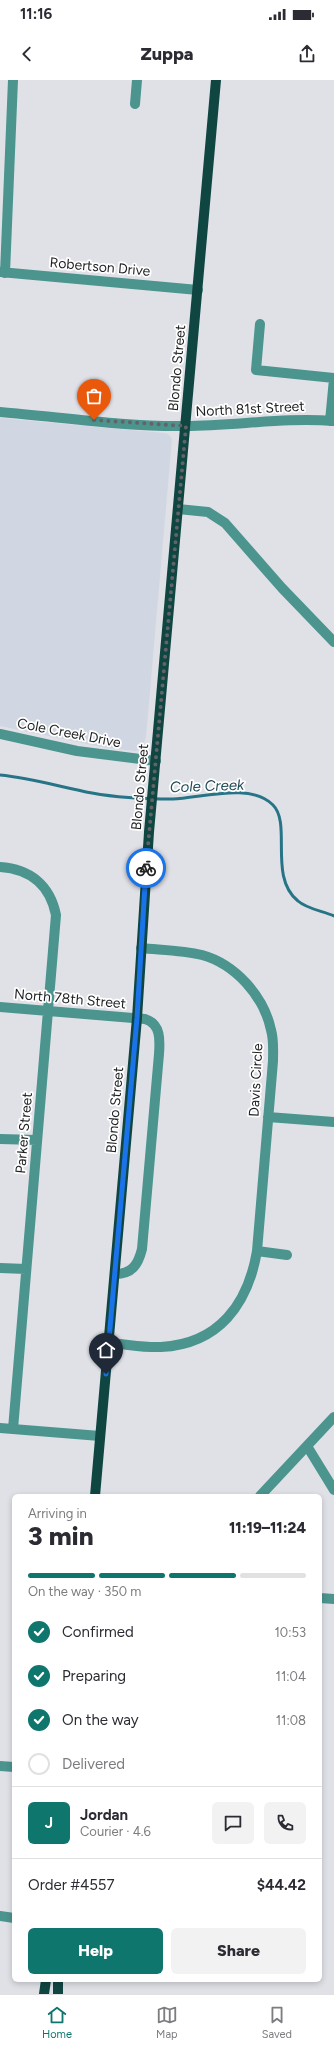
<!DOCTYPE html>
<html lang="en">
<head>
<meta charset="utf-8">
<style>
	body { margin:0; font-family:Figtree,sans-serif; background:#f2f2f3; color:#2b2b33; height:100vh; display:flex; flex-direction:column; font-size:15px; white-space:nowrap }
	* { box-sizing:border-box; margin:0 }
	p { font-size:13px; color:#7c7c81 }
	.icon { flex:none; width:22px; height:22px; fill:none; stroke:currentColor; stroke-width:2; stroke-linecap:round; stroke-linejoin:round }
	.map { position:relative; flex:1; overflow:hidden }
	.side { position:absolute; left:12px; top:1414px; width:310px; height:488px; display:flex; flex-direction:column; background:#fff; border-radius:6px; box-shadow:0 2px 6px #0003 }
	.side>* { flex:none }
	.pin { position:absolute; display:grid; place-items:center; width:34px; height:34px; color:#fff; margin:-41px -17px; border-radius:50% 50% 50% 0; rotate:-45deg; box-shadow:0 0 4px #0007 }
	.pin .icon { rotate:45deg }
	.courier { position:absolute; display:grid; place-items:center; width:40px; height:40px; margin:-20px; border:3px solid #1a73e8; border-radius:50%; background:#fff; color:#222; box-shadow:0 1px 5px #0007 }
	.overview em { font-style:normal; font-weight:800 }
	.overview div { display:flex; flex-direction:column-reverse }
	.overview { display:flex; align-items:center; justify-content:space-between; height:68px; padding:0 16px }
	h1 { font-size:26px; font-weight:800; line-height:30px }
	.bar { display:grid; grid-template-columns:repeat(4,1fr); gap:6px 4px; align-content:center; height:48px; padding:0 16px }
	.bar i { height:5px; border-radius:3px; background:#e1e1e2 }
	.bar .on { background:#0f766e }
	.bar p { grid-column:span 4 }
	.line { display:flex; align-items:center; gap:10px; padding:0 16px; border-top:1px solid #e1e1e2 }
	.line div { flex:1 }
	.round { display:grid; place-items:center; flex:none; width:42px; height:42px; border-radius:6px; background:#f2f2f3 }
	ol { padding:0 16px; list-style:none }
	li { display:flex; align-items:center; gap:12px; height:44px }
	li p { margin-inline-start:auto }
	li .icon { padding:4px; border-radius:50%; background:#0f766e; color:#fff; stroke-width:4 }
	li:last-child { color:#7c7c81 }
	li i { width:22px; height:22px; border:2px solid #e1e1e2; border-radius:50% }
	.primary-button { display:flex; gap:8px; margin-top:auto; padding:8px 16px }
	.primary-button a { flex:1; height:46px; border-radius:6px; background:#0f766e; color:#fff; font-size:16px; font-weight:800; line-height:46px; text-align:center }
	.primary-button a+a { background:#f2f2f3; color:#2b2b33 }
	.status { display:flex; justify-content:space-between; align-items:center; height:28px; padding:0 20px; background:#fff; direction:ltr }
	.status svg { height:11px; fill:currentColor }
	header { display:flex; justify-content:space-between; align-items:center; height:52px; padding:0 16px; background:#fff; font-size:18px; font-weight:800 }
	.dock { display:flex; justify-content:space-around; align-items:center; height:56px; border-top:1px solid #e1e1e2; background:#fff; font-size:11px; color:#7c7c81 }
	.dock a { display:grid; justify-items:center; gap:2px }
	.dock .on { color:#0f766e }
	.map>svg:first-child { display:block }
</style>
</head>
<body>
<div class="status"><b>11:16</b><svg viewBox="0 0 49 12"><path d="M0 12V9h3v3zM5 12V6h3v6zM10 12V3h3v9zM15 12V0h3v12zM26 1h20v11H26zM47 4h2v5h-2z"/></svg></div>
<header><svg class="icon" aria-label="back" viewBox="0 0 24 24"><path d="M15 5l-7 7 7 7"/></svg>Zuppa<svg class="icon" aria-label="share" viewBox="0 0 24 24"><path d="M12 15V3M7 8l5-5 5 5M5 13v7h14v-7"/></svg></header>
<div class="map">
<svg width="334" height="1914" viewBox="0 0 334 1914">
	<rect width="100%" height="100%" fill="#dfe1e7"/>
	<!-- built -->
	<path fill="#d1d6e3" d="M 0,338 L 164,353 L 168,354 L 172,359 L 146,657 L 143,665 L 136,671 L 107,668 L 0,646 Z"/>
	<g fill="none" stroke-linecap="round" stroke-linejoin="round">
		<!-- stream -->
		<path stroke="#267486" stroke-width="3" d="M 0,695 C 31,698 61,707 92,713 C 119,718 146,719 173,719 C 201,718 251,702 273,725 C 292,744 268,797 298,821 C 307,829 323,831 334,836"/>
		<!-- minor -->
		<path stroke="#4c948e" stroke-width="10" d="M 135,24 L 137,0
			M 0,192 L 198,210
			M 5,193 L 13,0
			M 260,244 L 256,290 L 334,298
			M 0,332 C 61,337 124,347 185,346 C 235,346 284,337 334,341
			M 330,341 L 334,299
			M 178,429 L 208,432 L 225,443 L 282,508 L 334,562
			M 0,654 L 77,671 L 156,681
			M 0,787 C 30,789 50,805 56,835 L 13,1349
			M 0,927 L 145,939 C 161,944 160,960 159,974 L 142,1169 C 138,1185 132,1194 115,1194
			M 268,1037 L 334,1042
			M 0,1059 L 37,1060
			M 257,1171 L 287,1175
			M 0,1188 L 26,1189
			M 109,1263 C 126,1264 144,1268 161,1267 C 219,1264 248,1224 257,1171 L 273,981 C 273,971 274,960 271,950 C 264,916 235,884 202,875 C 182,870 161,870 141,868
			M 0,1348 L 100,1356
			M 307,1366 L 334,1410
			M 260,1416 L 334,1337
			M 320,1518 L 334,1519
			M 0,1686 L 14,1687
			M 0,1836 L 14,1838"/>
		<!-- major -->
		<path stroke="#104642" stroke-width="10" d="M 95,1416 L 137,938 L 149,752 L 216,0
			M 44,1914 L 46,1900
			M 58,1914 L 58,1900"/>
	</g>
	<g fill="none" stroke-linecap="round" stroke-linejoin="round">
		<!-- done -->
		<path stroke="#626366" stroke-width="4" stroke-dasharray="0 7.2" d="M 94,340 L 186,346 L 146,788"/>
		<!-- route -->
		<path stroke="#1a73e8" stroke-width="5" d="M 106,1294 L 137,938 L 146,788"/>
	</g>
	<g text-anchor="middle" dominant-baseline="central" stroke-width="3.5" stroke-linejoin="round" paint-order="stroke">
		<!-- street labels -->
		<g font-size="14" fill="#1e1f21" stroke="#fff">
			<text transform="translate(100 187) rotate(5)">Robertson Drive</text>
			<text transform="translate(177 288) rotate(-85)">Blondo Street</text>
			<text transform="translate(250 329) rotate(-3)">North 81st Street</text>
			<text transform="translate(69 653) rotate(11)">Cole Creek Drive</text>
			<text transform="translate(140 707) rotate(-85)">Blondo Street</text>
			<text transform="translate(70 919) rotate(5)">North 78th Street</text>
			<text transform="translate(256 1000) rotate(-87)">Davis Circle</text>
			<text transform="translate(115 1030) rotate(-85)">Blondo Street</text>
			<text transform="translate(24 1053) rotate(-85)">Parker Street</text>
		</g>
		<!-- water labels -->
		<g font-size="15" font-style="italic" fill="#204c58" stroke="#fff">
			<text transform="translate(207 706) rotate(-2)">Cole Creek</text>
		</g>
	</g>
</svg>
<div class="pin" style="left:94px;top:340px;background:#ea580c"><svg class="icon" aria-label="bag" viewBox="0 0 24 24"><path d="M5 8h14l-1 12H6zM9 8a3 3 0 0 1 6 0"/></svg></div>
<div class="pin" style="left:106px;top:1294px;background:#1f2937"><svg class="icon" aria-label="home" viewBox="0 0 24 24"><path d="M3 11l9-7 9 7M6 9v11h12V9"/></svg></div>
<div class="courier" style="left:146px;top:788px"><svg class="icon" aria-label="bike" viewBox="0 0 24 24"><circle cx="6" cy="16" r="4"/><circle cx="18" cy="16" r="4"/><path d="M6 16l4-8h5l3 8M10 8l3 8H6M13 5h3"/></svg></div>
<section class="side">
<div class="overview"><div><h1>3 min</h1><p>Arriving in</p></div><em>11:19–11:24</em></div>
<div class="bar"><i class="on"></i><i class="on"></i><i class="on"></i><i></i><p>On the way · 350 m</p></div>
<ol>
<li><svg class="icon" aria-label="check" viewBox="0 0 24 24"><path d="M5 12l5 5 9-10"/></svg>Confirmed<p>10:53</p></li>
<li><svg class="icon" aria-label="check" viewBox="0 0 24 24"><path d="M5 12l5 5 9-10"/></svg>Preparing<p>11:04</p></li>
<li><svg class="icon" aria-label="check" viewBox="0 0 24 24"><path d="M5 12l5 5 9-10"/></svg>On the way<p>11:08</p></li>
<li><i></i>Delivered</li>
</ol>
<div class="line" style="height:72px"><b class="round" style="background:#0f766e;color:#fff">J</b><div><b>Jordan</b><p>Courier · 4.6</p></div><a class="round"><svg class="icon" aria-label="chat" viewBox="0 0 24 24"><path d="M4 5h16v11H9l-5 4z"/></svg></a><a class="round"><svg class="icon" aria-label="phone" viewBox="0 0 24 24"><path d="M5 4h4l2 5-3 2q2 4 5 5l2-3 5 2v4C11 20 4 13 5 4z"/></svg></a></div>
<div class="line" style="height:52px"><div>Order #4557</div><b>$44.42</b></div>
<div class="primary-button"><a>Help</a><a>Share</a></div>
</section>
</div>
<nav class="dock">
<a class="on"><svg class="icon" aria-label="home" viewBox="0 0 24 24"><path d="M3 11l9-7 9 7M6 9v11h12V9"/></svg>Home</a>
<a><svg class="icon" aria-label="map" viewBox="0 0 24 24"><path d="M3 6l6-2 6 2 6-2v14l-6 2-6-2-6 2zM9 4v14M15 6v14"/></svg>Map</a>
<a><svg class="icon" aria-label="saved" viewBox="0 0 24 24"><path d="M7 4h10v16l-5-4-5 4z"/></svg>Saved</a>
</nav>
</body>
</html>
